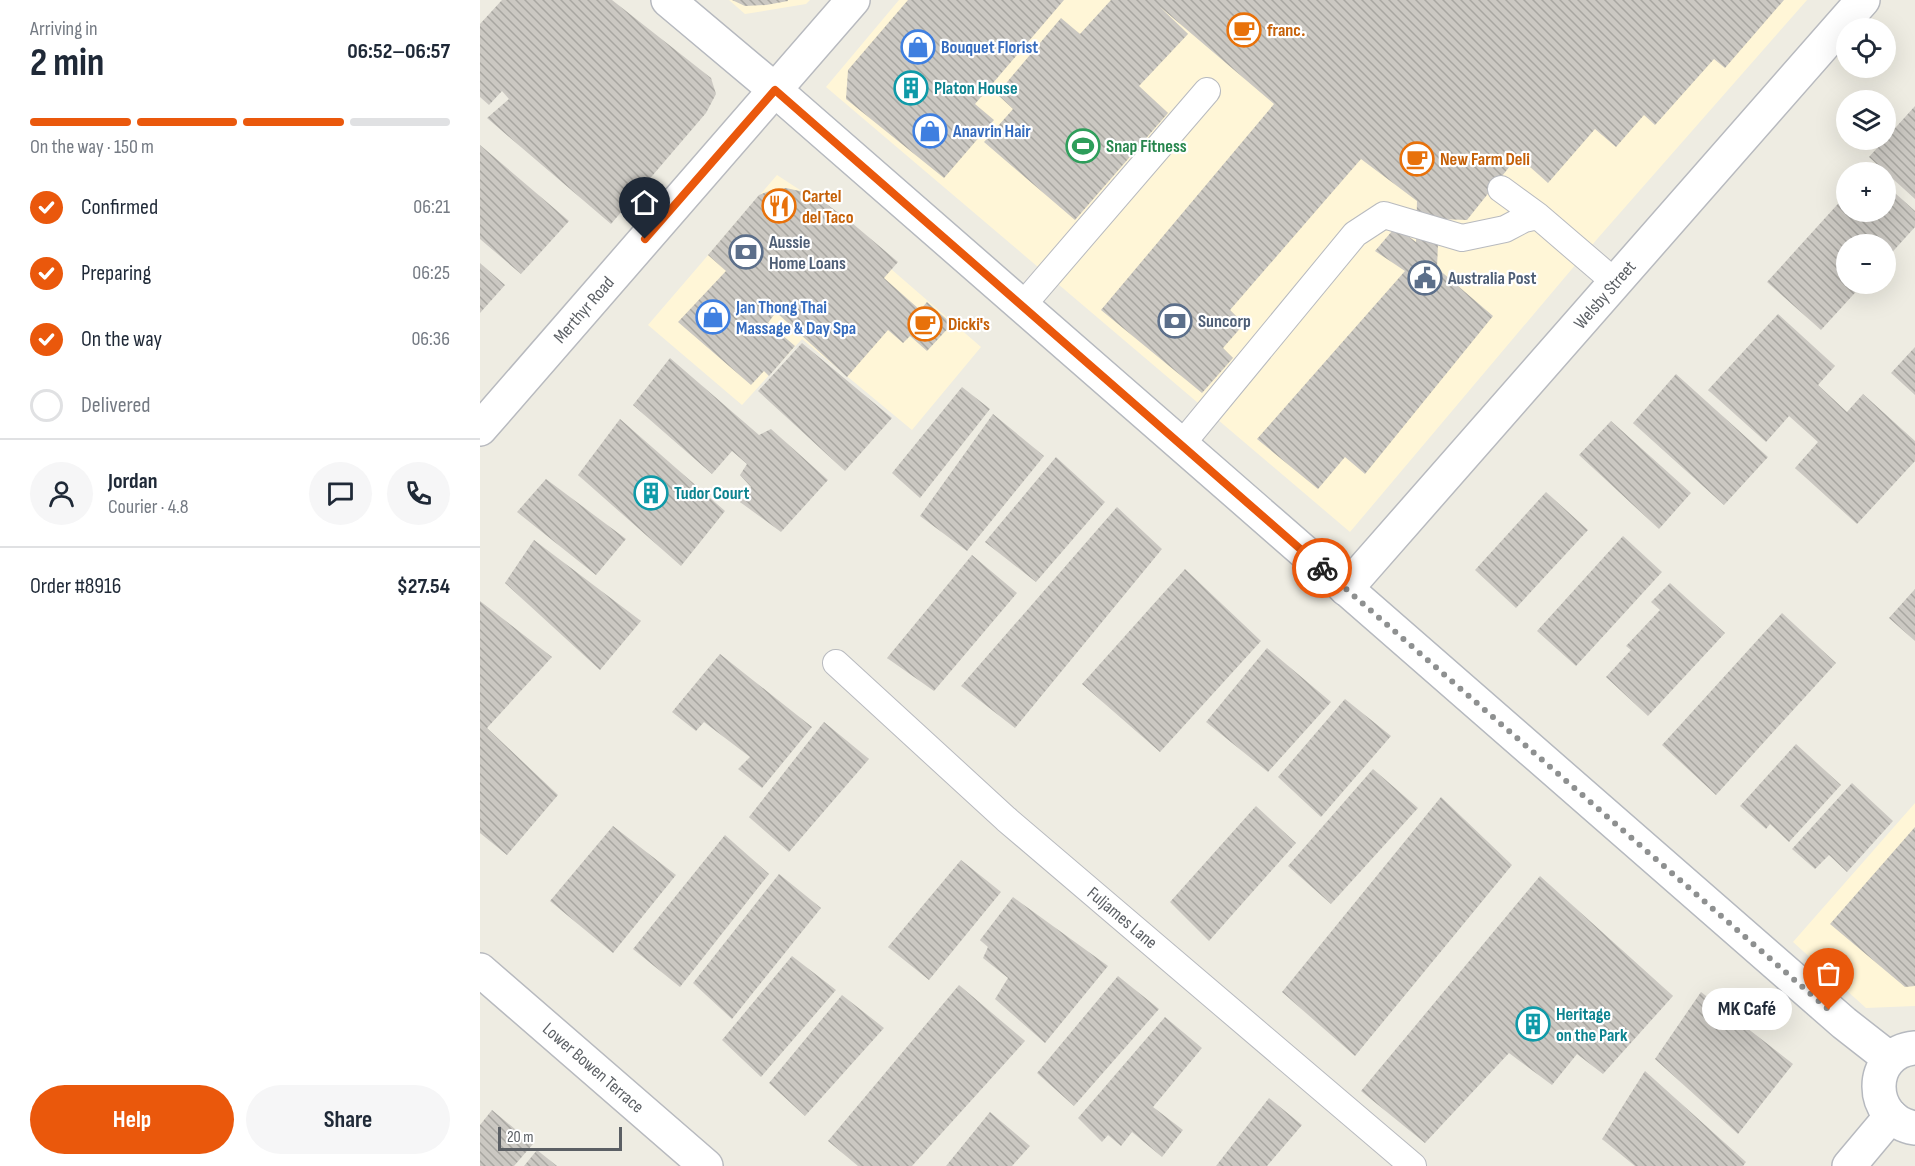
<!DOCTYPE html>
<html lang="en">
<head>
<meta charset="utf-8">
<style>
	body { margin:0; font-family:"Sofia Sans Condensed",sans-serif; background:#f6f6f7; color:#1f2937; height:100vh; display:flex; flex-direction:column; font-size:22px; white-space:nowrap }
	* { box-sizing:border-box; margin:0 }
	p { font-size:20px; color:#747a83 }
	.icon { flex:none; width:33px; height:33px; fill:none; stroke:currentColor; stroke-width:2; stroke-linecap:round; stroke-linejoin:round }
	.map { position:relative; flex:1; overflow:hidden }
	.sheet { display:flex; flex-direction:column; background:#fff; width:480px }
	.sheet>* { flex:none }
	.controls { position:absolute; left:1356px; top:18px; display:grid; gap:12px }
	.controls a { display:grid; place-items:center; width:60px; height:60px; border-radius:50%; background:#fff; box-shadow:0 6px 24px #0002; font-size:30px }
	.scale { position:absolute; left:18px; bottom:15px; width:124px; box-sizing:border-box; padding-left:6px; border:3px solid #5b5f64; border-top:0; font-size:16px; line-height:21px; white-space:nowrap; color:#5b5f64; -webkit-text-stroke:4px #fff; paint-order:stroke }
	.pin { position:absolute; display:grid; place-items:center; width:51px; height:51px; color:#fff; margin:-62px -26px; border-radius:50% 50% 50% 0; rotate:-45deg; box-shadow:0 0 6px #0007 }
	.pin .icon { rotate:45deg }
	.courier { position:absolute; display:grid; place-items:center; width:60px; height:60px; margin:-30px; border:4px solid #ea580c; border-radius:50%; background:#fff; color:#222; box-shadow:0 2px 8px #0007 }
	.bubble { position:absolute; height:42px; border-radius:21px; background:#fff; box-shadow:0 6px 24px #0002; font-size:20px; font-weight:700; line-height:42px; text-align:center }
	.headline em { font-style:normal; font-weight:700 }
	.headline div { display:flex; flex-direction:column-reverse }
	.headline { display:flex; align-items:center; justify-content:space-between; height:102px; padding:0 30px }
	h1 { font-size:39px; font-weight:700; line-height:45px }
	.bar { display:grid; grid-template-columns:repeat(4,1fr); gap:9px 6px; align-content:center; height:72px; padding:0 30px }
	.bar i { height:8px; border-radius:4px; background:#e0e1e3 }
	.bar .selected { background:#ea580c }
	.bar p { grid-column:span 4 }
	.line { display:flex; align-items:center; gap:15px; padding:0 30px; border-top:2px solid #e0e1e3 }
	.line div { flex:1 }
	.round { display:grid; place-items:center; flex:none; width:63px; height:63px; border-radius:32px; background:#f6f6f7 }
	ol { padding:0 30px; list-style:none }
	li { display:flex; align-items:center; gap:18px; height:66px }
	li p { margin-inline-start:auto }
	li .icon { padding:6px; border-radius:50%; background:#ea580c; color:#fff; stroke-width:4 }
	li:last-child { color:#747a83 }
	li i { width:33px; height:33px; border:3px solid #e0e1e3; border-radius:50% }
	.cta { display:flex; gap:12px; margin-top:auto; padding:12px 30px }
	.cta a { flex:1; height:69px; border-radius:36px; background:#ea580c; color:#fff; font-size:24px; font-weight:700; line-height:69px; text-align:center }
	.cta a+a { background:#f6f6f7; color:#1f2937 }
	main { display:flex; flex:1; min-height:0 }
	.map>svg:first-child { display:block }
</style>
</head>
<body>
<main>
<section class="sheet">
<div class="headline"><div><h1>2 min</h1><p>Arriving in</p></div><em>06:52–06:57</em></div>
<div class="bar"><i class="selected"></i><i class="selected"></i><i class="selected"></i><i></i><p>On the way · 150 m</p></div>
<ol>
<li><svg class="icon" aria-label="check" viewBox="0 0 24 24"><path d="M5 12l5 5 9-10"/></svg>Confirmed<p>06:21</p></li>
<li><svg class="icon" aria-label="check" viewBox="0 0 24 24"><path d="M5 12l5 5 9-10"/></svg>Preparing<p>06:25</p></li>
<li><svg class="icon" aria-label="check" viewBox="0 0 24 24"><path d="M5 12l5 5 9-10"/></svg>On the way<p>06:36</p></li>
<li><i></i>Delivered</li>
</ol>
<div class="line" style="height:108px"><a class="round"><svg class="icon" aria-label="person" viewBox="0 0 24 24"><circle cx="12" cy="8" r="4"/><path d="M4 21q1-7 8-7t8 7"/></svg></a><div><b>Jordan</b><p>Courier · 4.8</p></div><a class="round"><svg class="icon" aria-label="chat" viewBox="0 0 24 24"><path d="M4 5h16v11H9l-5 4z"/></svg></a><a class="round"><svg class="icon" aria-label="phone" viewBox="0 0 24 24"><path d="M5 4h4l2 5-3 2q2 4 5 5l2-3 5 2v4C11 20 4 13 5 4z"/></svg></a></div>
<div class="line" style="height:78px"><div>Order #8916</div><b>$27.54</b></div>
<div class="cta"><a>Help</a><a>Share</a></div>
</section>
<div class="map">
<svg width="1435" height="1166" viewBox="0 0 1435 1166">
	<defs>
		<pattern id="building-back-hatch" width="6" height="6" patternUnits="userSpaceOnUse" patternTransform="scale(1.5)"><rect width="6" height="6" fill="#cbc8c2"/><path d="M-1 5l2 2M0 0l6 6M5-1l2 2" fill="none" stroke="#a8a6a1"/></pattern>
	</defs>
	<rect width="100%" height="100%" fill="#eeece2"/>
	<!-- commercial -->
	<path fill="#fff6d7" d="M 249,0 L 330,0 L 326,4 L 265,14 Z
		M 419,0 L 1327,0 L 1118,238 L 870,532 L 346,87 Z
		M 297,175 L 320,190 L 501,347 L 432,430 L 322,339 L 262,405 L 168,325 Z
		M 1435,803 L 1435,1006 L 1386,1008 L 1313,942 Z"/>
	<!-- building -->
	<path fill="url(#building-back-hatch)" d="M 22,0 L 132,0 L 231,78 L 236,94 L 226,113 L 131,224 L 7,118 L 29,99 L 22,91 L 9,105 L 0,97 L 0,24 Z
		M 252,0 L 308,0 L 308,1 L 286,5 L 265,6 Z
		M 428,0 L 584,0 L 495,104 L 514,120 L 464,178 L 366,99 L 368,70 Z
		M 631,0 L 1304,0 L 1245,68 L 1234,59 L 1175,125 L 1164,115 L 1136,147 L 1115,129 L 1068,183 L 1038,156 L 987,220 L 959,219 L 957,268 L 1013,316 L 885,474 L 865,457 L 838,489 L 777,439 L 925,271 L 895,251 L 912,231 L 917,228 L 936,242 L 937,201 L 881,159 L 750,310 L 764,324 L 743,348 L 753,358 L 722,393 L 621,310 L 794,104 L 679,6 L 708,34 L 659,86 L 688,113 L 595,220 L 504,142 L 533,109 L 517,94 L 581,18 L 600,34 Z
		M 1435,106 L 1435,199 L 1389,157 Z
		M 0,145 L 89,221 L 41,274 L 0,239 Z
		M 1406,185 L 1435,211 L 1435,227 L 1406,259 L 1406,244 L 1366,244 L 1366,284 L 1383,284 L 1341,330 L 1287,282 L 1366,195 L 1366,212 L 1406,212 Z
		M 306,188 L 333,194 L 372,223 L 418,262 L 404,278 L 440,310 L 447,302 L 472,324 L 447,351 L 430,336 L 423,343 L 408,330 L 367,377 L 296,312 L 288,323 L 315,346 L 289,376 L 284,371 L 271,385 L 198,322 L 246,271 L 228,255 L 279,195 L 292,190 Z
		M 0,263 L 25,285 L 0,313 Z
		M 1298,314 L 1355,366 L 1338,385 L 1367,412 L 1383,394 L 1435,441 L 1435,461 L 1377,524 L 1315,468 L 1338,442 L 1309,416 L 1286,442 L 1228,390 Z
		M 322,343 L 412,418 L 365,471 L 278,391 Z
		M 1435,347 L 1435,395 L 1411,373 Z
		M 190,358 L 279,435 L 291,429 L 348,480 L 301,532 L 260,502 L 271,487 L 260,475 L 267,464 L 252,451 L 232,474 L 153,405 Z
		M 1196,374 L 1288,457 L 1244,505 L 1153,423 Z
		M 482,387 L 510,409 L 440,498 L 412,473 Z
		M 513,414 L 564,456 L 487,551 L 440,516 Z
		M 140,419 L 245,511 L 201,566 L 98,475 Z
		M 1131,421 L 1211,493 L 1179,529 L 1099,455 Z
		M 576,457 L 625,502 L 556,582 L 505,542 Z
		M 66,479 L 146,539 L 116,575 L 37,512 Z
		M 1066,492 L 1108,530 L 1036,608 L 995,570 Z
		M 637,507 L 682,549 L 535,728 L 481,686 Z
		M 1143,536 L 1182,572 L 1096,666 L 1057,631 Z
		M 54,540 L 161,621 L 120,670 L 25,583 Z
		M 492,555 L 537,593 L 454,691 L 407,658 Z
		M 705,569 L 781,641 L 680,752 L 602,684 Z
		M 1190,583 L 1245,633 L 1168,716 L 1126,677 L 1151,650 L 1146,646 L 1180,610 L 1171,602 Z
		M 1435,589 L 1435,641 L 1409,618 Z
		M 0,601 L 72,657 L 7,728 L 78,795 L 27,855 L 0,833 Z
		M 1302,613 L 1356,663 L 1236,795 L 1182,745 Z
		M 787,648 L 851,702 L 788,772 L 726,722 Z
		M 240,654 L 332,727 L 282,788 L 258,769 L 270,757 L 224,722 L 216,731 L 192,712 Z
		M 865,699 L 911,736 L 841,817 L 798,777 Z
		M 344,722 L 389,759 L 309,852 L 269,817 Z
		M 1316,744 L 1361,785 L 1309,842 L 1290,824 L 1286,829 L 1260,806 Z
		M 893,769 L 938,808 L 851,904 L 808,866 Z
		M 1372,783 L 1413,821 L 1367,872 L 1349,855 L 1335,869 L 1312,849 Z
		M 961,797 L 1032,865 L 875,1056 L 802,992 Z
		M 776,806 L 816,843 L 729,941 L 690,902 Z
		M 133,826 L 196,875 L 133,953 L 70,901 Z
		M 1435,827 L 1435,986 L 1425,987 L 1350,924 Z
		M 245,835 L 289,874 L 200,987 L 153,949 Z
		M 481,860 L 521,892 L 449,980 L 408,947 Z
		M 299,874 L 341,908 L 252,1019 L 213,983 Z
		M 1060,876 L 1193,996 L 1123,1074 L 1097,1054 L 1072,1085 L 1029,1053 L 945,1143 L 881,1091 Z
		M 533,897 L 628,966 L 565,1043 L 515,999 L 528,978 L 503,958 L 508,947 L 500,940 Z
		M 312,956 L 356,990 L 281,1077 L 242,1040 Z
		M 638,976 L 679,1009 L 594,1106 L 557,1073 Z
		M 479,985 L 545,1041 L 432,1166 L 378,1166 L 348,1141 Z
		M 1221,992 L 1313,1064 L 1258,1134 L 1175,1059 Z
		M 362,995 L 404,1028 L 325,1116 L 289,1083 Z
		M 685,1017 L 722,1048 L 673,1107 L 703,1130 L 682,1157 L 652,1132 L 641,1146 L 628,1135 L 622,1142 L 598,1118 Z
		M 1165,1071 L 1266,1162 L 1263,1166 L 1155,1166 L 1122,1139 Z
		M 789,1098 L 822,1125 L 787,1166 L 736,1166 Z
		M 12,1110 L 53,1144 L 34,1166 L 0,1166 L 0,1125 Z
		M 510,1112 L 550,1146 L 532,1166 L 466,1166 Z
		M 57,1150 L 77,1166 L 44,1166 Z"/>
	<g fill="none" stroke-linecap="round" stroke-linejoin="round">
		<!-- service casing -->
		<g stroke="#b8babf" stroke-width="28">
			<path id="service" d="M 1021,189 L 1058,216
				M 542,306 L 727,91
				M 701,445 L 875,234 L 904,215 L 982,238 L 1025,229 L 1044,219 L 1058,216 L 1136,283
				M 356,663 L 526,819 L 933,1166"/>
		</g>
		<!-- minor casing -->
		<g stroke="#b8babf" stroke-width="36">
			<path id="minor" d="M 866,589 L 1383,0
				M 0,970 L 226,1166"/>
		</g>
		<!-- tertiary casing -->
		<g stroke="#b8babf" stroke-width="36">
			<path id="tertiary" d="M 0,429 L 373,0
				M 1369,1166 L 1411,1116"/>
		</g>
		<!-- secondary casing -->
		<g stroke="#b6b9bf" stroke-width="36">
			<path id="secondary" d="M 188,0 L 295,90 L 1364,1023 L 1410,1059
				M 1435,1048 C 1387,1052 1387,1120 1435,1128"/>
		</g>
		<!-- service -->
		<use href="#service" stroke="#fff" stroke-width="26"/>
		<!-- minor -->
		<use href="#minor" stroke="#fff" stroke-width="33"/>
		<!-- tertiary -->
		<use href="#tertiary" stroke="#fff" stroke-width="33"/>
		<!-- secondary -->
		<use href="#secondary" stroke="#fff" stroke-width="33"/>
	</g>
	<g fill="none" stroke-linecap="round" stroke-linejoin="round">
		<!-- done -->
		<path stroke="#8e9090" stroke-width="6" stroke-dasharray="0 10.8" d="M 842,568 L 1349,1010"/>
		<!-- route -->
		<path stroke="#ea580c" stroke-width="8" d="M 165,239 L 295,90 L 842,568"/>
	</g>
	<!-- icons -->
	<defs>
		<g id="cafe-ring" transform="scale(1.725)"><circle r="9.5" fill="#fff" stroke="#e8710a" stroke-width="1.5"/><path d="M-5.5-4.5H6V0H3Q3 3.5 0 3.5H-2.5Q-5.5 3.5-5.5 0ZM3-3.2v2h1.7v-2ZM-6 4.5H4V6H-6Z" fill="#e8710a"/></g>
		<g id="shop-ring" transform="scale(1.725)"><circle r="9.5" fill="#fff" stroke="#3f7fe0" stroke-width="1.5"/><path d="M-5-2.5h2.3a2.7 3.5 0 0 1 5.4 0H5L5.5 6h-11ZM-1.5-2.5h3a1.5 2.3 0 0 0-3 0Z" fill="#3f7fe0"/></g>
		<g id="building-ring" transform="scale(1.725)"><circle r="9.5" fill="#fff" stroke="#0f9aa8" stroke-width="1.5"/><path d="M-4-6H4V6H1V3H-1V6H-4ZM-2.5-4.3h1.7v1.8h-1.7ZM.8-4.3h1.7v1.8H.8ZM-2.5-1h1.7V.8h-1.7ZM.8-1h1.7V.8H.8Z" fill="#0f9aa8"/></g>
		<g id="stadium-ring" transform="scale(1.725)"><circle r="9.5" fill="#fff" stroke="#2e9e5b" stroke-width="1.5"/><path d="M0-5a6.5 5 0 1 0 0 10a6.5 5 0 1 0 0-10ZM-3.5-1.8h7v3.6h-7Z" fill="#2e9e5b"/></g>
		<g id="restaurant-ring" transform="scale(1.725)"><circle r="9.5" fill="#fff" stroke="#e8710a" stroke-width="1.5"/><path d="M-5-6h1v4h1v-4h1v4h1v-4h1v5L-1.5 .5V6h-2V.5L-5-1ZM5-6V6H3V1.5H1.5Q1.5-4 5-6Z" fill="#e8710a"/></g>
		<g id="bank-ring" transform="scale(1.725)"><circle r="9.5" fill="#fff" stroke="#5c6f8a" stroke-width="1.5"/><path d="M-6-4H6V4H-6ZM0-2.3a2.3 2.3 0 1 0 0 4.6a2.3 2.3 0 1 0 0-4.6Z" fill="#5c6f8a"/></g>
		<g id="civic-ring" transform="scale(1.725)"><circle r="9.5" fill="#fff" stroke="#5c6f8a" stroke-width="1.5"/><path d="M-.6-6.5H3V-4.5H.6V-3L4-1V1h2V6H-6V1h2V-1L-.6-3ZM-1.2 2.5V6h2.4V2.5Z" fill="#5c6f8a"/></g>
	</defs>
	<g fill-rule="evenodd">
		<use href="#cafe-ring" x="764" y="30"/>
		<use href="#shop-ring" x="438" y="47"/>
		<use href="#building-ring" x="431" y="88"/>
		<use href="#shop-ring" x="450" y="131"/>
		<use href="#stadium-ring" x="603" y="146"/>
		<use href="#cafe-ring" x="937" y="159"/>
		<use href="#restaurant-ring" x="299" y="206"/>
		<use href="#bank-ring" x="266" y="252"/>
		<use href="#civic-ring" x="945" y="278"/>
		<use href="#shop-ring" x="233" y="317"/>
		<use href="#bank-ring" x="695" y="321"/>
		<use href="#cafe-ring" x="445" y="324"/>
		<use href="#building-ring" x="171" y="493"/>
		<use href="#building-ring" x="1053" y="1024"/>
	</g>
	<g text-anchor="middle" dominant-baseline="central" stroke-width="4.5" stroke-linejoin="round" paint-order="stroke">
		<!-- food labels -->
		<g font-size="18" font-weight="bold" fill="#c56008" stroke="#fff" text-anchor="start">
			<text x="787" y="30">franc.</text>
			<text x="960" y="159">New Farm Deli</text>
			<text x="322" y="196">Cartel<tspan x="322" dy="21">del Taco</tspan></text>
			<text x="468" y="324">Dicki's</text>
		</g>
		<!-- shop labels -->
		<g font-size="18" font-weight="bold" fill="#366cbe" stroke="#fff" text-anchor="start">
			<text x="461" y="47">Bouquet Florist</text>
			<text x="473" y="131">Anavrin Hair</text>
			<text x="256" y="307">Jan Thong Thai<tspan x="256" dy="21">Massage &amp; Day Spa</tspan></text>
		</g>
		<!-- culture labels -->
		<g font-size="18" font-weight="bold" fill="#0d838f" stroke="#fff" text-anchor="start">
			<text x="454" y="88">Platon House</text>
			<text x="194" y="493">Tudor Court</text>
			<text x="1076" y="1014">Heritage<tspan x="1076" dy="21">on the Park</tspan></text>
		</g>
		<!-- leisure labels -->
		<g font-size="18" font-weight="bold" fill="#27864d" stroke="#fff" text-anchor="start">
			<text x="626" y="146">Snap Fitness</text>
		</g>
		<!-- service labels -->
		<g font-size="18" font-weight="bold" fill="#4e5e75" stroke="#fff" text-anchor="start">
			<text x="289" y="242">Aussie<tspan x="289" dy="21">Home Loans</tspan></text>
			<text x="968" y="278">Australia Post</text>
			<text x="718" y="321">Suncorp</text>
		</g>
		<!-- street labels -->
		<g font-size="18" fill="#5b5f64" stroke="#fff">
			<text transform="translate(1125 295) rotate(-49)">Welsby Street</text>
			<text transform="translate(104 310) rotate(-49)">Merthyr Road</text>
			<text transform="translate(642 918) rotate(40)">Fuljames Lane</text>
			<text transform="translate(113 1068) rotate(41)">Lower Bowen Terrace</text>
		</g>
	</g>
</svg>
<div class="controls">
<a><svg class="icon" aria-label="locate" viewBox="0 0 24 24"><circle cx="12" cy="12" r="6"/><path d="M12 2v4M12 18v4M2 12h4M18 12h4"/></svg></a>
<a><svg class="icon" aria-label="layers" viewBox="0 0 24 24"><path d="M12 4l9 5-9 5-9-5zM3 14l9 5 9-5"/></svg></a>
<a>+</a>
<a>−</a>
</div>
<div class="scale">20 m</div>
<div class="pin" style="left:1349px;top:1010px;background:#ea580c"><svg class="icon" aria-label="bag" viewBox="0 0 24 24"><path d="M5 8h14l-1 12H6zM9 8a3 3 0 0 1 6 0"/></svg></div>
<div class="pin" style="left:165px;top:239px;background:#1f2937"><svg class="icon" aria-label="home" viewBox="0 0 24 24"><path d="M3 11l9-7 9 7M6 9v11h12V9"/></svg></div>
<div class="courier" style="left:842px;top:568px"><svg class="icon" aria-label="bike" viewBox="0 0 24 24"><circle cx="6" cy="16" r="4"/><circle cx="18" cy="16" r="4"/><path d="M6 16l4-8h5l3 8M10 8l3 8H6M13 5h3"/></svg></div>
<div class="bubble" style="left:1222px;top:988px;width:90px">MK Café</div>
</div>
</main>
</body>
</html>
